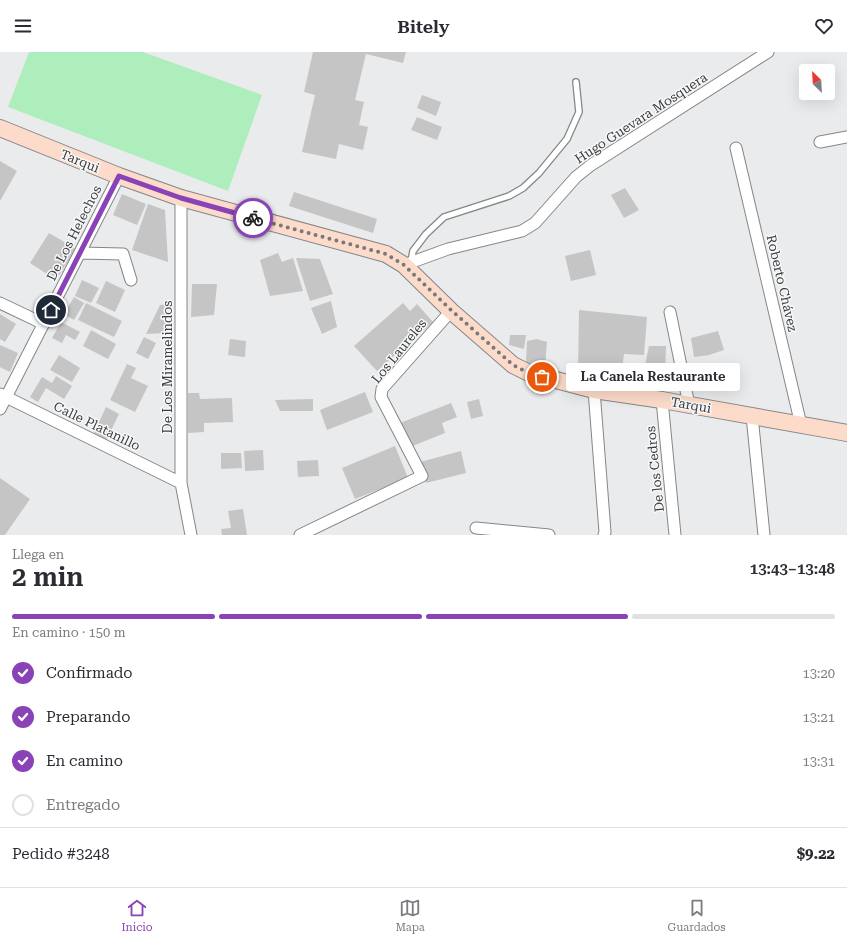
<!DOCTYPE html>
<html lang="es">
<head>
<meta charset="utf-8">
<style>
	body { margin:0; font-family:"Roboto Serif",serif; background:#f2f2f3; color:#2b2b33; height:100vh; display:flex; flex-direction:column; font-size:15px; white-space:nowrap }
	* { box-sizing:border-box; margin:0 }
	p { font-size:13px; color:#7c7c81 }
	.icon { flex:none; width:22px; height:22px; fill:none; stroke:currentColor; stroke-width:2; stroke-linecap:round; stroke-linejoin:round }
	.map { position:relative; height:483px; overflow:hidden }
	.sheet { display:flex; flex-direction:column; background:#fff; flex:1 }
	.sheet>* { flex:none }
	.needle { width:26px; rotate:336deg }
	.tools { position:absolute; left:799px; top:12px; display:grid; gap:8px }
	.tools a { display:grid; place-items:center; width:36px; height:36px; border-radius:4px; background:#fff; box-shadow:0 4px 16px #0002; font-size:20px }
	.pin { position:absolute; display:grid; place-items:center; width:34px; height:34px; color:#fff; margin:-17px; border:2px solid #fff; border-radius:50%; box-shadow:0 1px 4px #0007 }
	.courier { position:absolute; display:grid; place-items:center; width:40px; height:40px; margin:-20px; border:3px solid #8943b6; border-radius:50%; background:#fff; color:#222; box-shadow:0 1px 5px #0007 }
	.bubble { position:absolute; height:28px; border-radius:4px; background:#fff; box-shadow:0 4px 16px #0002; font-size:13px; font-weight:600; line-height:28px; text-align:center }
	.summary em { font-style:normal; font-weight:600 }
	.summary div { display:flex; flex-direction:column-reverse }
	.summary { display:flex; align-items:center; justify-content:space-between; height:68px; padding:0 12px }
	h1 { font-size:26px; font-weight:600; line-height:30px }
	.bar { display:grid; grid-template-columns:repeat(4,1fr); gap:6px 4px; align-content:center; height:48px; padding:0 12px }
	.bar i { height:5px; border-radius:3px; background:#e1e1e2 }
	.bar .current { background:#8943b6 }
	.bar p { grid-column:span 4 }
	.line { display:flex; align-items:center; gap:10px; padding:0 12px; border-top:1px solid #e1e1e2 }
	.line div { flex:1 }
	ol { padding:0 12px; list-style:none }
	li { display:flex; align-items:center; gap:12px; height:44px }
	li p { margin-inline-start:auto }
	li .icon { padding:4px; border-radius:50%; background:#8943b6; color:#fff; stroke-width:4 }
	li:last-child { color:#7c7c81 }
	li i { width:22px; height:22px; border:2px solid #e1e1e2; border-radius:50% }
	header { display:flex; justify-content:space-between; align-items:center; height:52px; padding:0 12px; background:#fff; font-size:18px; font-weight:600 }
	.menu { display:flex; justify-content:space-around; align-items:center; height:56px; border-top:1px solid #e1e1e2; background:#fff; font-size:11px; color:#7c7c81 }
	.menu a { display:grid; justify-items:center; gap:2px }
	.menu .current { color:#8943b6 }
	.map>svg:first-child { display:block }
</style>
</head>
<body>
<header><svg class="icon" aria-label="menu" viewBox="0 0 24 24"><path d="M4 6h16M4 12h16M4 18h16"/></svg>Bitely<svg class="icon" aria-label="heart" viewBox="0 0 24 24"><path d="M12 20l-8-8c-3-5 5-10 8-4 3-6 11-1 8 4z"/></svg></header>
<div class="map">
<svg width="847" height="483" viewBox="0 0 847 483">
	<rect width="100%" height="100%" fill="#eaebec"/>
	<!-- green -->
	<path fill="#aeeebd" d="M 29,0 L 143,0 L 262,43 L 228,139 L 8,55 Z"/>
	<!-- building -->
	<path fill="#c5c5c6" d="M 313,0 L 406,0 L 403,11 L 366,2 L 355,48 L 364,50 L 359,73 L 368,75 L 363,98 L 339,92 L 336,107 L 302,100 L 315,43 L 304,40 Z
		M 422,43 L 441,50 L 436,64 L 417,56 Z
		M 417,65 L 442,75 L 437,88 L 411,78 Z
		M 0,109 L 17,119 L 0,149 Z
		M 625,136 L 639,158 L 624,166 L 611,143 Z
		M 294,140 L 377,167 L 373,181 L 289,154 Z
		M 122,142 L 146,152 L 137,173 L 113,163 Z
		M 148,152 L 165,158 L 168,210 L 132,198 Z
		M 49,181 L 76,197 L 56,228 L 30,211 Z
		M 590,198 L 596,223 L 571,229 L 565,204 Z
		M 278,201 L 282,210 L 293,206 L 303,239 L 270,244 L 260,208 Z
		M 296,206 L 320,207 L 333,242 L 310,249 Z
		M 82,228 L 99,236 L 91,251 L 75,244 Z
		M 106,229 L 125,238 L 115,260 L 96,251 Z
		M 192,232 L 217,232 L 214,263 L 191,265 Z
		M 74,245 L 84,251 L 74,268 L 64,262 Z
		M 331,249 L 337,275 L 322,282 L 311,256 Z
		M 86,251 L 122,269 L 114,285 L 78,268 Z
		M 403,251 L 410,259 L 417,252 L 433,270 L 377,319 L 354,294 Z
		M 166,252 L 167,281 L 146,282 L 160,253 Z
		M 579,258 L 647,265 L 644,303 L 624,302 L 621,325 L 578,322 Z
		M 0,262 L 16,272 L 5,290 L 0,287 Z
		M 61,270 L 80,280 L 75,288 L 66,283 L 62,291 L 52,286 Z
		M 91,278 L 116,292 L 108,307 L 83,294 Z
		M 718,279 L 724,298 L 709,303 L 694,305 L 691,286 Z
		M 510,283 L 526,283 L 524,297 L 509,293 Z
		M 144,285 L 156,291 L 148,307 L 136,301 Z
		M 230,287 L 246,289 L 245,305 L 228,303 Z
		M 537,287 L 547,290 L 545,314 L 526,311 L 527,289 Z
		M 0,293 L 18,301 L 10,320 L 0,315 Z
		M 649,294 L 666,294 L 665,325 L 643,323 Z
		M 59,303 L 80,316 L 72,330 L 50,318 Z
		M 127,312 L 136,316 L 131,326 L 148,334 L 135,360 L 110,348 Z
		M 56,324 L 72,334 L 64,347 L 46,336 L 38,350 L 30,345 L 42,325 L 52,331 Z
		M 365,340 L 373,360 L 327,378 L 320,358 Z
		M 188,341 L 199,341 L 200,347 L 232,346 L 233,370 L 204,371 L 204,380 L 188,381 Z
		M 313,347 L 313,359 L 280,359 L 275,348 Z
		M 479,347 L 483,364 L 471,367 L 467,350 Z
		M 451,351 L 457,365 L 442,371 L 445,381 L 410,395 L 400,371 Z
		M 106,355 L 119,362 L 106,389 L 93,383 Z
		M 395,394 L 408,426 L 355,447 L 342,416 Z
		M 263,398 L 264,418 L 245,419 L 244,399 Z
		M 461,399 L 466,421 L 426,431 L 420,410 Z
		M 221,401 L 241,401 L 242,416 L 221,417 Z
		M 318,408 L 319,424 L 298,425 L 297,409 Z
		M 0,426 L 30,447 L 5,483 L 0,483 Z
		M 243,457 L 247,483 L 222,483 L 221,477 L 231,476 L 228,459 Z"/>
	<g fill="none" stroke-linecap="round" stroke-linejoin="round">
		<!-- lane casing -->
		<g stroke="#858687" stroke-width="8">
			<path id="lane" d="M 411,210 L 413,199 L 426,182 L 444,165 L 509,144 L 523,136 L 539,121 L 567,87 L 579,60 L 576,30"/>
		</g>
		<!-- street casing -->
		<g stroke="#858687" stroke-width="13">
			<path id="street" d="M 820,90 L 847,85
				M 736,96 L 801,373
				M 181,146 L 181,431 L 191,483
				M 80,201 L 123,202 L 131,228
				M 404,213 L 448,197 L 522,179 L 535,171 L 576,125 L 591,113 L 768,0
				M 0,251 L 44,272
				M 670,260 L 689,353
				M 594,338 L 605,480 L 604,483
				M 0,342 L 181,431
				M 662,348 L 675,483
				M 0,357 L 119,124
				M 752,364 L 764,483
				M 476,476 L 549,483
				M 300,483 L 422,424 L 381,345 L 382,337 L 451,259"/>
		</g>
		<!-- secondary casing -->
		<g stroke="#858687" stroke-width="18">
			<path id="secondary" d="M 0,76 L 119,124 L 181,146 L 386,202 L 404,213 L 451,259 L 513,313 L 529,321 L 594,338 L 662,348 L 847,381"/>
		</g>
		<!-- lane -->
		<use href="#lane" stroke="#fff" stroke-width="5.5"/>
		<!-- street -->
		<use href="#street" stroke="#fff" stroke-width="11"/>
		<!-- secondary -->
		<use href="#secondary" stroke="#fcdbca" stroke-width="16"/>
	</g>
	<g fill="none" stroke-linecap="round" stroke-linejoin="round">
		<!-- done -->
		<path stroke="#79797a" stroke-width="4" stroke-dasharray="0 7.2" d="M 253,166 L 386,202 L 404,213 L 451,258 L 513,313 L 529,321 L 542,325"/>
		<!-- route -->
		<path stroke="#8943b6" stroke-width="5" d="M 51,258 L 119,124 L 181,146 L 253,166"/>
	</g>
	<g text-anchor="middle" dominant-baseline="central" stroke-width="3" stroke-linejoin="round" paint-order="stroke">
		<!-- street labels -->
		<g font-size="13" fill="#3c3c3d" stroke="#f7f8f9">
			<text transform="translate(641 66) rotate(-33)">Hugo Guevara Mosquera</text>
			<text transform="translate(80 109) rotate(22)">Tarqui</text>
			<text transform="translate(74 181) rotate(-63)">De Los Helechos</text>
			<text transform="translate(782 231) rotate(77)">Roberto Chávez</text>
			<text transform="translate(399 299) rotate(-51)">Los Laureles</text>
			<text transform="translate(167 315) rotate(-90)">De Los Miramelindos</text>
			<text transform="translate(691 353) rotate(10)">Tarqui</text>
			<text transform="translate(97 374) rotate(26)">Calle Platanillo</text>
			<text transform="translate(655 417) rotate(-96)">De los Cedros</text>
		</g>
	</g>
</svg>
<div class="tools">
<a><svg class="needle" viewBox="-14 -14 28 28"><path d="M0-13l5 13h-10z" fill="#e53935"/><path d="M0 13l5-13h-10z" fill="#7c7c81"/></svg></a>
</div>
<div class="pin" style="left:542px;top:325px;background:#ea580c"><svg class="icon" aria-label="bag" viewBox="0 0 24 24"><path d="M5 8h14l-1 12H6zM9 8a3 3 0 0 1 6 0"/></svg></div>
<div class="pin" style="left:51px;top:258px;background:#1f2937"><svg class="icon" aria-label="home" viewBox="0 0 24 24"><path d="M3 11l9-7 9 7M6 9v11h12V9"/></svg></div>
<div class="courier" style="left:253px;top:166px"><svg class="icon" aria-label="bike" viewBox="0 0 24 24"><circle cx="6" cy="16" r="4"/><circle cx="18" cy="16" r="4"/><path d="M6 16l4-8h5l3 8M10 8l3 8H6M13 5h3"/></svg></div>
<div class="bubble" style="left:566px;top:311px;width:174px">La Canela Restaurante</div>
</div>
<section class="sheet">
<div class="summary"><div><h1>2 min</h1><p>Llega en</p></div><em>13:43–13:48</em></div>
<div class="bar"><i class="current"></i><i class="current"></i><i class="current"></i><i></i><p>En camino · 150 m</p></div>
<ol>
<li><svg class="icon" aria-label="check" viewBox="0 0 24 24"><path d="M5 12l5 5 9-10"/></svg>Confirmado<p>13:20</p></li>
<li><svg class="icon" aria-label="check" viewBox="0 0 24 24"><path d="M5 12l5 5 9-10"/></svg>Preparando<p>13:21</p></li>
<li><svg class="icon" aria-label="check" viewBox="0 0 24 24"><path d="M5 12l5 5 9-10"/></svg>En camino<p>13:31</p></li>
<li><i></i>Entregado</li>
</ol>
<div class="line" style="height:52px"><div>Pedido #3248</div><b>$9.22</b></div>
</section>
<nav class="menu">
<a class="current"><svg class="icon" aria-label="home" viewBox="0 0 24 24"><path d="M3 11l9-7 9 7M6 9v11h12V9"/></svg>Inicio</a>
<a><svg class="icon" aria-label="map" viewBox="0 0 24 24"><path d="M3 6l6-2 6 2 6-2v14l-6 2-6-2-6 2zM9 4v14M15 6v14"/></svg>Mapa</a>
<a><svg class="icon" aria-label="saved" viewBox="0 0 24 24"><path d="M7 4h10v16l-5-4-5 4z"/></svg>Guardados</a>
</nav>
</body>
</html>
